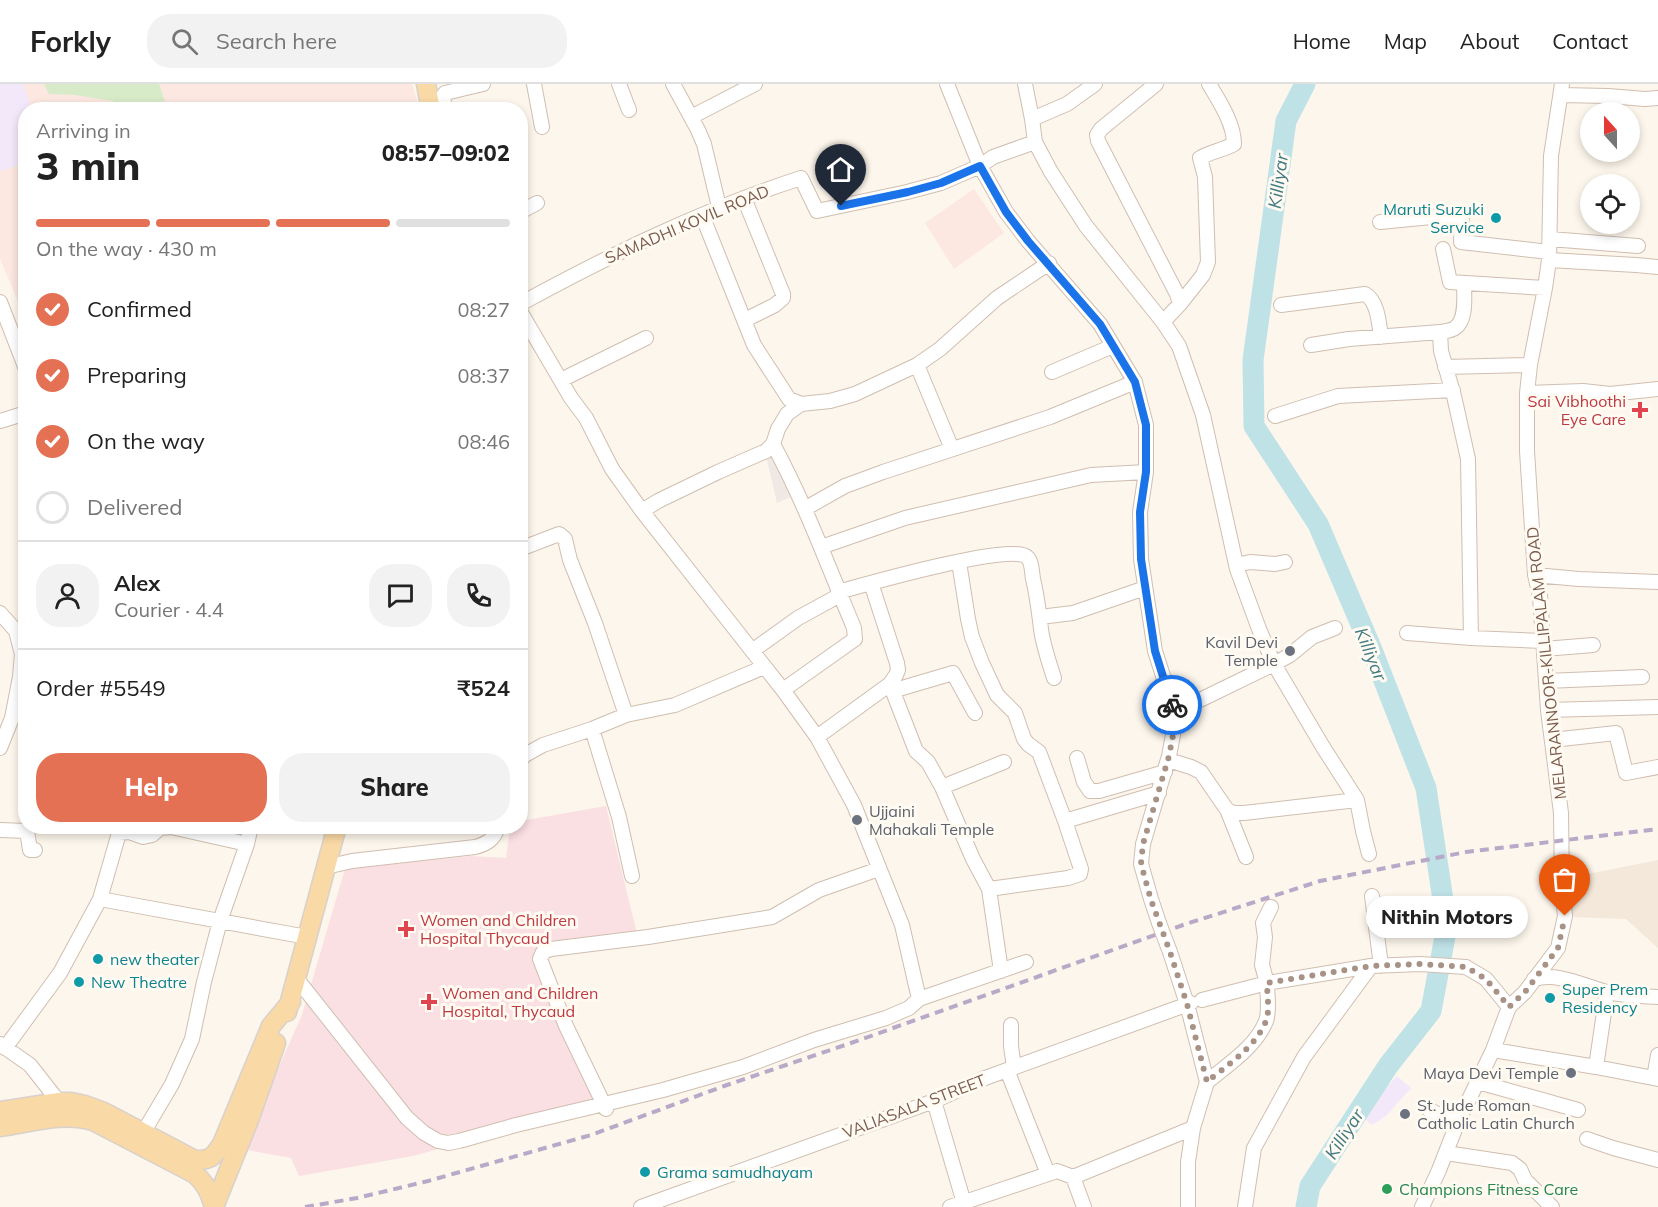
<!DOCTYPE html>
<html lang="en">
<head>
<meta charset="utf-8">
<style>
	body { margin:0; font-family:Mulish,sans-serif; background:#f2f2f2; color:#222; height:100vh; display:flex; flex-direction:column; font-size:22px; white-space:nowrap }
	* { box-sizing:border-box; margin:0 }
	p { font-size:20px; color:#767676 }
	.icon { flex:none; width:33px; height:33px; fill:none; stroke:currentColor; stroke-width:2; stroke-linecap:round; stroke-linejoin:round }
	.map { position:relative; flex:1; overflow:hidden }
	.panel { position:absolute; left:18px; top:18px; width:510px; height:732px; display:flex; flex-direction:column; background:#fff; border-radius:24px; box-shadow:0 3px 9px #0003 }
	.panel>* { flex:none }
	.needle { width:39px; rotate:339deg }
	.controls { position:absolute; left:1580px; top:18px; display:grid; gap:12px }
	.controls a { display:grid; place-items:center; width:60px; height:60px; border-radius:50%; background:#fff; box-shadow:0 3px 9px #0003; font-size:30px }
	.pin { position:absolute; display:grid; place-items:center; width:51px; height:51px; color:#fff; margin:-62px -26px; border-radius:50% 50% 50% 0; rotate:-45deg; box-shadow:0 0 6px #0007 }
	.pin .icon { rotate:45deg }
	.courier { position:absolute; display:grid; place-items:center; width:60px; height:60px; margin:-30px; border:4px solid #1a73e8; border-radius:50%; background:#fff; color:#222; box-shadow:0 2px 8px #0007 }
	.bubble { position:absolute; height:42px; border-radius:21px; background:#fff; box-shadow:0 3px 9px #0003; font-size:20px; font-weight:800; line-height:42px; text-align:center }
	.summary em { font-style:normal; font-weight:800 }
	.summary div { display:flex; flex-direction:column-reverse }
	.summary { display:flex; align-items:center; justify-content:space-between; height:102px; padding:0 18px }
	h1 { font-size:39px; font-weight:800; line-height:45px }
	.bar { display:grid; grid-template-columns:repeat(4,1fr); gap:9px 6px; align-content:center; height:72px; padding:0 18px }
	.bar i { height:8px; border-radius:4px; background:#e0e0e0 }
	.bar .current { background:#e47153 }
	.bar p { grid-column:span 4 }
	.line { display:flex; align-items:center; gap:15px; padding:0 18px; border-top:2px solid #e0e0e0 }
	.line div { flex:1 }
	.round { display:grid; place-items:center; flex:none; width:63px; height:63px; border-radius:24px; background:#f2f2f2 }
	ol { padding:0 18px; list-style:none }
	li { display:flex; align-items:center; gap:18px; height:66px }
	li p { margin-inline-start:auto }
	li .icon { padding:6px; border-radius:50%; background:#e47153; color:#fff; stroke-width:4 }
	li:last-child { color:#767676 }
	li i { width:33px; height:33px; border:3px solid #e0e0e0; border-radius:50% }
	.action { display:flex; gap:12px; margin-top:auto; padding:12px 18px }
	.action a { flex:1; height:69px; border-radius:24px; background:#e47153; color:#fff; font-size:24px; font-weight:800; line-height:69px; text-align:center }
	.action a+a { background:#f2f2f2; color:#222 }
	header { display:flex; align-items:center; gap:36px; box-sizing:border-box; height:84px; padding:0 30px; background:#fff; border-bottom:2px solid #e0e0e0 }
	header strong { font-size:28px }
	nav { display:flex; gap:33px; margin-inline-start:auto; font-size:21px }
	.search { width:420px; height:54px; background:#f2f2f2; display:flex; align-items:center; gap:15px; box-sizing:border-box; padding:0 21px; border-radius:24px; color:#767676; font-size:22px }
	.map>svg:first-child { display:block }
</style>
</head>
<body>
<header>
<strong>Forkly</strong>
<div class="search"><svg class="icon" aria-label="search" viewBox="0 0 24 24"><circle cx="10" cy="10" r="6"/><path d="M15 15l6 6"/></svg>Search here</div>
<nav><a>Home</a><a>Map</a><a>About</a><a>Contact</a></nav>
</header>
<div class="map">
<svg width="1658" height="1123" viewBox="0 0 1658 1123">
	<rect width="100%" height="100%" fill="#fdf6ec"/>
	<!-- residential -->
	<path fill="#f4e8da" d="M 1658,776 L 1658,864 L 1626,835 L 1571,833 L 1573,793 Z"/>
	<!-- commercial -->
	<path fill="#fce8e0" d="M 22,0 L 412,0 L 420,25 L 32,25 Z
		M 25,79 L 26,79 L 25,234 L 0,175 L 0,87 Z
		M 974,105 L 1004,149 L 954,185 L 925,139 Z"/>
	<!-- industrial -->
	<path fill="#eee9e4" d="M 775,365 L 795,411 L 777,419 L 766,372 Z"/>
	<!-- education -->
	<path fill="#f3e8f9" d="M 0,0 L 23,0 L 32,25 L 26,26 L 25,79 L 0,87 Z
		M 1397,992 L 1411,1004 L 1386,1032 L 1372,1041 L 1360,1031 Z"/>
	<!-- medical -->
	<path fill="#fadfe3" d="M 606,722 L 637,850 L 550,858 L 534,867 L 547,904 L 596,1021 L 413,1072 L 299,1092 L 291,1074 L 242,1065 L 302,931 L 345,785 L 470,772 L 506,774 L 510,743 L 520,742 L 521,737 Z"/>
	<!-- green -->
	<path fill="#d7ebc9" d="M 44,0 L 159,0 L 165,18 L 174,25 L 117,25 L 113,17 L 75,11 L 49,10 Z"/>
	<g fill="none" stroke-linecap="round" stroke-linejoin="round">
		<!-- river -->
		<path stroke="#bfe2e7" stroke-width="21" d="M 1305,0 L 1286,37 L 1253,276 L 1254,342 L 1318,440 L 1372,566 L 1426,704 L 1447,842 L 1431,927 L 1388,982 L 1310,1102 L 1306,1123"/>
		<!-- minor casing -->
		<g stroke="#d0beb0" stroke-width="16">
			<path id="minor" d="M 534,0 L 542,43
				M 619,0 L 629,26
				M 673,0 L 698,46 L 704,60 L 719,123
				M 947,0 L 980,82 L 1006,128 L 1028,157 L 1100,240 L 1135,298 L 1146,341 L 1146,388 L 1140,428 L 1141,475 L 1155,567 L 1174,626 L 1173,651 L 1169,672 L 1143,760 L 1141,780 L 1151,815 L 1159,839
				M 1025,0 L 1032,35 L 1035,58 L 1051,88 L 1086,142 L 1163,238 L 1179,262 L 1203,331 L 1237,485 L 1259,545 L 1274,580 L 1323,663 L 1357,716 L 1363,747 L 1369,770
				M 1156,0 L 1101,45 L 1097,51 L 1098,57 L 1177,210 L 1180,220 L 1163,238
				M 1561,11 L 1608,12 L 1645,15 L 1658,14
				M 445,26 L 443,12 L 445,9 L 483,0
				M 691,33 L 755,0
				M 1032,35 L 1067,20 L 1095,0
				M 744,114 L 783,210 L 783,214 L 775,221 L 745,236
				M 520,128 L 537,119
				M 702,131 L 754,261 L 789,315 L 801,320
				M 1380,138 L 1462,130 L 1461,158 L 1549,168
				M 1550,155 L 1638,162
				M 1443,165 L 1450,198 L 1545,204
				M 1549,176 L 1636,181 L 1658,183
				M 0,218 L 26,285
				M 520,220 C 612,170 702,126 801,94 L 817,127 L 907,108 L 941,99 L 980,82 L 993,73 L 1035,58
				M 1180,220 L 1203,191 L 1208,178 L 1205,93 L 1200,74 C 1210,68 1223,66 1234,60 C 1234,39 1219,17 1209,0
				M 1281,221 L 1365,210 C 1378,217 1379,240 1381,253
				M 520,227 L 571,314 L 586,334 L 612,385 L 642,427 L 783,606 L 817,653 L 854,721 L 902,841 L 919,915
				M 1440,248 L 1441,267 L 1454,312 L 1468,375 L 1471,554
				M 1311,261 L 1349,255 L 1440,248 C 1445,247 1451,247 1455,244 C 1467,236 1464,212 1464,200
				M 917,281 L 952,365
				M 1445,283 L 1530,281
				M 1052,288 L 1113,262
				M 561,296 L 646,254
				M 1527,309 L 1583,307 L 1610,310 L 1658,305
				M 1275,332 L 1338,312 L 1453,306
				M 0,337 L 26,329
				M 773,360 C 805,419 828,482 854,544 L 855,555 L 783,606
				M 806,424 L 845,402 L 883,388 L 1050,333 L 1135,298
				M 642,427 L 658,417 L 718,388 L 766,367 L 773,360 L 778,345 L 787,330 L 801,320 L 830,317 L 855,310 L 917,281 L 940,265 L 997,214 L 1049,179
				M 821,463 L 905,434 L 1091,391 L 1146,388
				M 520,465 L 559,450 L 565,455 L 570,476 L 595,539 L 626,631
				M 959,478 L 968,535 L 972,553 L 982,579 L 997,611 L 1015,629 L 1024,655 L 1028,660 L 1039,668 L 1065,737 L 1081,785 L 1080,790 L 1068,794 L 989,805 L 1001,887
				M 1236,481 L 1250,478 L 1275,480 L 1285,478
				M 1535,491 L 1579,495 L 1658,498
				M 838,508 C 863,501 1013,458 1027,473 C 1032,477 1032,489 1033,495 C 1037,511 1039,528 1041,545 C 1043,561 1049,578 1054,594
				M 0,529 L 16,547 L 22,570 L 20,593 L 12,634 L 0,664
				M 1040,533 L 1073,529 L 1145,504
				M 1407,549 L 1471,554 L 1543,557
				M 1544,565 L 1593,561
				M 752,567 L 798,534 L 840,511
				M 1546,597 L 1642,593
				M 890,600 L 916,667 L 928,678 L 942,703 L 973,775 L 989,805
				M 892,607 L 953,589 L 975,629
				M 1174,626 L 1202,615 L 1274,580 L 1290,571 L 1312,553 L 1335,544
				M 1548,626 L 1658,623
				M 592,645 L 619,733 L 632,792
				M 817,653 L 890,600 L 896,591 L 898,586 L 897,579 L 871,499
				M 1552,656 L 1616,649 L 1626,689 L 1658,683
				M 1077,674 L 1084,698 L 1090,707 L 1099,707 L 1165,688
				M 1168,676 L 1191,683 L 1201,688 L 1225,723 C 1230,730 1236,729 1244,729 L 1357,716
				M 520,677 L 525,671 L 543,661 L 592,645 L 626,631 L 675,621 L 764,583
				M 942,703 L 1004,678
				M 1228,728 L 1246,773
				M 1065,737 L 1159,709
				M 0,746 L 27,747 L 30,766 L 35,766
				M 326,783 L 352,777 L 475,763 C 487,760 495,755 498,742
				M 1372,812 L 1381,882
				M 100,815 L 307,853
				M 1170,868 L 1187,920 L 1207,998 L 1193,1044 L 1188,1078 L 1188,1123
				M 297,895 L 407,1034 L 424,1049 L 438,1057 L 448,1059 L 459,1057 L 516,1041 L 663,1006 L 743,983 L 814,956 L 886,934 L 909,924 L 919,915 L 1026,878
				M 1534,895 C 1559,888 1583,902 1607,908 C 1623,912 1641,912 1658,913
				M 1202,916 L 1267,899 L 1262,881 L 1265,853 L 1263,839 L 1271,823
				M 1011,941 L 1011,962 L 1014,984
				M 0,960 L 30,981 L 59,1018
				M 5,964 L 60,889 L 100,815 L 119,749 L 129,748 L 143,753 L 152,751 L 160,744 L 171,743 L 247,760
				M 1493,966 L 1596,983 L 1658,995
				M 1596,983 L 1607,908
				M 1007,986 L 1048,1090
				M 1654,994 L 1658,971
				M 1207,998 C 1227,981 1256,963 1266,937 C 1270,927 1267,910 1267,899 L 1371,882 L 1420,880 L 1466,883 L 1486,895 L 1509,923
				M 1478,998 L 1578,1026
				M 934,1017 L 964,1119
				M 606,1025 L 566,942 L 540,875 L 543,868 L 551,865 L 648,853 L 772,833 L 819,806 L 879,785
				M 1428,1025 L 1457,1040
				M 143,1049 L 172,1000 L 192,955 L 204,898 L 220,837 L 247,760 L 251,742
				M 1587,1055 L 1613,1064 L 1658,1076
				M 1446,1069 L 1512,1079 L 1520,1085 L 1525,1096 L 1552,1123
				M 1073,1093 L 1084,1123
				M 641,1123 L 934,1017 L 985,994 L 1191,919
				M 950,1123 L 1057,1087 L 1073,1093 L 1193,1044
				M 1245,1123 L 1254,1064 L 1304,973 L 1371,882
				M 1422,1123 L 1439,1086 L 1457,1040 L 1493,966 L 1509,923 L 1525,908 L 1558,864 L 1565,832 L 1562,802 L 1561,729 L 1548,626 L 1540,512 L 1535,491 L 1527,367 L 1527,309 L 1530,281 L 1545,204 L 1549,176 L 1551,72 L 1562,0"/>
		</g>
		<!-- major casing -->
		<g stroke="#d9d1cd" stroke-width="21">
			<path id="major" d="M 426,0 L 431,26
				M 287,928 L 337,742
				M 0,1027 L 59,1018 L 71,1018 L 85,1021 L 104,1028 L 195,1076 C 212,1076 213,1073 222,1060 L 271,942 L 291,918
				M 0,1043 C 30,1039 63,1028 93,1037 L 195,1090 C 206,1100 210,1109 214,1123
				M 214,1123 L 249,1036 L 276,959"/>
		</g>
		<!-- minor -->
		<use href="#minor" stroke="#fff" stroke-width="14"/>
		<!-- major -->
		<use href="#major" stroke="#f9d9a6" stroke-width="18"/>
		<!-- rail -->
		<path stroke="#b9a8c8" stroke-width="4" stroke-dasharray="9 6" stroke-linecap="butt" d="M 305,1123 L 357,1114 L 428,1097 L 591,1051 L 727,1001 L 851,959 L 1183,841 L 1320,797 L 1466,768 L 1658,745"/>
		<!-- minor-bridge casing -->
		<g stroke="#d0beb0" stroke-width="16" stroke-linecap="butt">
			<path id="minor-bridge" d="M 1159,839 L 1170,868"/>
		</g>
		<!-- minor-bridge -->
		<use href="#minor-bridge" stroke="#fff" stroke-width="14"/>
	</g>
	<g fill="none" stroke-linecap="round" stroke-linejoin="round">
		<!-- done -->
		<path stroke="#a79285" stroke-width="6" stroke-dasharray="0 10.8" d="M 1172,621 L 1174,626 L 1173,651 L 1169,672 L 1143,760 L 1141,780 L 1151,816 L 1170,868 L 1187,920 L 1207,998 C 1227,981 1256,963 1266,937 C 1270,927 1267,910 1267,899 L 1371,882 L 1420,880 L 1466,883 L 1486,895 L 1509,923 L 1525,908 L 1558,864 L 1565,832"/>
		<!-- route -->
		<path stroke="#1a73e8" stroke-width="8" d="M 841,122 L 908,108 L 941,99 L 980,82 L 1006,128 L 1028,157 L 1100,240 L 1135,298 L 1146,341 L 1146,388 L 1140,428 L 1141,475 L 1155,567 L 1172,621"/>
	</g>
	<!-- markers -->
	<g fill="#0f9aa8" stroke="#fffaf2" stroke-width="2">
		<circle cx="1496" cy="134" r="6"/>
		<circle cx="98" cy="875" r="6"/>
		<circle cx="79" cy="898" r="6"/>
		<circle cx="1550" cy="914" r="6"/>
		<circle cx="645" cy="1088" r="6"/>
	</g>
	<g fill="#e0444e" stroke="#fffaf2" stroke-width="2">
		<path d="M1637 317h6v6h6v6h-6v6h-6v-6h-6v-6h6z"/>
		<path d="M403 836h6v6h6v6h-6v6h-6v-6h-6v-6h6z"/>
		<path d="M426 909h6v6h6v6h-6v6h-6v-6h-6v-6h6z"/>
	</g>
	<g fill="#6b7280" stroke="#fffaf2" stroke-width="2">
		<circle cx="1290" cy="567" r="6"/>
		<circle cx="857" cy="736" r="6"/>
		<circle cx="1571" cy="989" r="6"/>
		<circle cx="1405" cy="1030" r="6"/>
	</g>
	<circle fill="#2e9e5b" stroke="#fffaf2" stroke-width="2" cx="1387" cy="1105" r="6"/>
	<g text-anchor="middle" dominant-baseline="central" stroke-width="6" stroke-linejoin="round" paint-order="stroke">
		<!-- culture labels -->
		<g font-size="16" fill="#0d838f" stroke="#fffaf2" text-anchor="start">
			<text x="1484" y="125" text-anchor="end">Maruti Suzuki<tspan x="1484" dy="18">Service</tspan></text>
			<text x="110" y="875">new theater</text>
			<text x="91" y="898">New Theatre</text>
			<text x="1562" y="905">Super Prem<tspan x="1562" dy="18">Residency</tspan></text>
			<text x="657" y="1088">Grama samudhayam</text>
		</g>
		<!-- street labels -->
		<g font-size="16" fill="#795c4d" stroke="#fffaf2">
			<text transform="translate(687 140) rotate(-23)">SAMADHI KOVIL ROAD</text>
			<text transform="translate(1546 579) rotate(-96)">MELARANNOOR-KILLIPALAM ROAD</text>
			<text transform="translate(914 1022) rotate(-21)">VALIASALA STREET</text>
		</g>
		<!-- health labels -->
		<g font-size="16" fill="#be3a42" stroke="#fffaf2" text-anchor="start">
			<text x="1626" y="317" text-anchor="end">Sai Vibhoothi<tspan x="1626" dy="18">Eye Care</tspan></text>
			<text x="420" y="836">Women and Children<tspan x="420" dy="18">Hospital Thycaud</tspan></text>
			<text x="442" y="909">Women and Children<tspan x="442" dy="18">Hospital, Thycaud</tspan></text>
		</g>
		<!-- worship labels -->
		<g font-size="16" fill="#5b616d" stroke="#fffaf2" text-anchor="end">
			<text x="1278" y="558">Kavil Devi<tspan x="1278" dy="18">Temple</tspan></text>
			<text x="869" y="727" text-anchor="start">Ujjaini<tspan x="869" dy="18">Mahakali Temple</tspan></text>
			<text x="1559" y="989">Maya Devi Temple</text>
			<text x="1417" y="1021" text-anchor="start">St. Jude Roman<tspan x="1417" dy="18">Catholic Latin Church</tspan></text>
		</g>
		<!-- leisure labels -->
		<g font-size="16" fill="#27864d" stroke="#fffaf2" text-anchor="start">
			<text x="1399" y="1105">Champions Fitness Care</text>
		</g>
		<!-- water labels -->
		<g font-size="18" font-style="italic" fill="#437b84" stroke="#fffaf2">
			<text transform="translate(1278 97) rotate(-82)">Killiyar</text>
			<text transform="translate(1371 570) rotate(68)">Killiyar</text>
			<text transform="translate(1344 1050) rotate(-57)">Killiyar</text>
		</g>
	</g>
</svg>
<div class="controls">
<a><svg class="needle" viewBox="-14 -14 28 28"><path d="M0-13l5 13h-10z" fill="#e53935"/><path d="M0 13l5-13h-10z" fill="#767676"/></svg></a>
<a><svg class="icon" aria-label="locate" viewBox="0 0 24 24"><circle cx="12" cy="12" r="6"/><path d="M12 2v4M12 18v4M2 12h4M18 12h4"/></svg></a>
</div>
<div class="pin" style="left:1565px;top:832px;background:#ea580c"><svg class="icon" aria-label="bag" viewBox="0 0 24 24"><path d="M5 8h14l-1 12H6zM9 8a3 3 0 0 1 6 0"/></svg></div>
<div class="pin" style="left:841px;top:122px;background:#1f2937"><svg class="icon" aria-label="home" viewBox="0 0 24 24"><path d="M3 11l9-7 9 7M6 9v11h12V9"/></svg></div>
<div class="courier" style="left:1172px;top:621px"><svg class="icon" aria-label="bike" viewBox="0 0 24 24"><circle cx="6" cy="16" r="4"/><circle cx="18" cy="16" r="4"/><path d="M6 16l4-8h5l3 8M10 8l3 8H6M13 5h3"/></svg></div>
<div class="bubble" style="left:1366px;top:812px;width:162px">Nithin Motors</div>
<section class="panel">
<div class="summary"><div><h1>3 min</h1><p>Arriving in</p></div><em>08:57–09:02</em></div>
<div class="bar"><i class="current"></i><i class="current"></i><i class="current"></i><i></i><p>On the way · 430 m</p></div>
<ol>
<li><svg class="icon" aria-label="check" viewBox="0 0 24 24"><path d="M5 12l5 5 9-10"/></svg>Confirmed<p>08:27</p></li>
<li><svg class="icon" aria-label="check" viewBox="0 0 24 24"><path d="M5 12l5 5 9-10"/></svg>Preparing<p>08:37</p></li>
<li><svg class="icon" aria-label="check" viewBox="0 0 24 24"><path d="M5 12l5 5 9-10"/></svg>On the way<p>08:46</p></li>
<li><i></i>Delivered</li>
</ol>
<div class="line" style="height:108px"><a class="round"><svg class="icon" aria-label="person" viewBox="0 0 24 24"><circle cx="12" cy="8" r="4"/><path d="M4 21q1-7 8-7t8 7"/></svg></a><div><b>Alex</b><p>Courier · 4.4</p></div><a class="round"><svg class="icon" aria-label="chat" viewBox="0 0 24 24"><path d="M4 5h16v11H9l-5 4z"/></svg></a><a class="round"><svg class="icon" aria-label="phone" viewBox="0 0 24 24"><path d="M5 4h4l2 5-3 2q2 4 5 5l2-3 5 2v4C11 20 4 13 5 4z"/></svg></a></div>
<div class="line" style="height:78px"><div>Order #5549</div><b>₹524</b></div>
<div class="action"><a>Help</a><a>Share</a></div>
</section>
</div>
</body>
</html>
